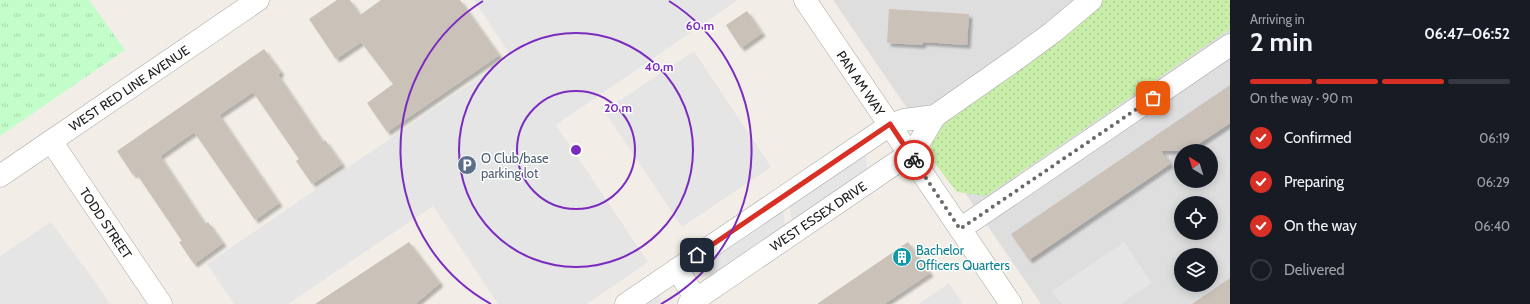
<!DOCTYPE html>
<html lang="en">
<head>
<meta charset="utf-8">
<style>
	body { margin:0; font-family:Cabin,sans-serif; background:#242831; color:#f1f3f6; height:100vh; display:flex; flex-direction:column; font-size:15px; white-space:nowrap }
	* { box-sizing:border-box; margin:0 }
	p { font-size:13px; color:#9ea1a6 }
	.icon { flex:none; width:22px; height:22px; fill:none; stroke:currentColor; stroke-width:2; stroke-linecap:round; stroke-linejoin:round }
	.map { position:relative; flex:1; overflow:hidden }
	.side { display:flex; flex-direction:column; background:#171b24; width:300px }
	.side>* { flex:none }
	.needle { width:26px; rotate:322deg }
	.tools { position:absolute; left:1174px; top:144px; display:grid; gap:8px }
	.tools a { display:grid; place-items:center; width:44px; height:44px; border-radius:50%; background:#171b24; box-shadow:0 2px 10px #0003; font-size:20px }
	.pin { position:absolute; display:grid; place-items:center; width:34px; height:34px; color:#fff; margin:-17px; border-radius:8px; box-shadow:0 2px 6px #0006 }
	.courier { position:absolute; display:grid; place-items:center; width:40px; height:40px; margin:-20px; border:3px solid #d93025; border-radius:50%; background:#fff; color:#222; box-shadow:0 1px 5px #0007 }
	.summary em { font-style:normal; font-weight:700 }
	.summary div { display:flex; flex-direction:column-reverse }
	.summary { display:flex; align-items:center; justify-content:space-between; height:68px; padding:0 20px }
	h1 { font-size:26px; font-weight:700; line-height:30px }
	.bar { display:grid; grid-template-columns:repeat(4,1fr); gap:6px 4px; align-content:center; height:48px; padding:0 20px }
	.bar i { height:5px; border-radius:3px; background:#363941 }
	.bar .current { background:#d93025 }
	.bar p { grid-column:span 4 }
	ol { padding:0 20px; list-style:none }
	li { display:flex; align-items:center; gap:12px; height:44px }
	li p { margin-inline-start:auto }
	li .icon { padding:4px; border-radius:50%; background:#d93025; color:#fff; stroke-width:4 }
	li:last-child { color:#9ea1a6 }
	li i { width:22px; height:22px; border:2px solid #363941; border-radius:50% }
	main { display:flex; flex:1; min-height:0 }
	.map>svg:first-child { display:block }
</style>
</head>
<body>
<main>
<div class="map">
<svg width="1230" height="304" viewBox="0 0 1230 304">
	<defs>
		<pattern id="grass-dots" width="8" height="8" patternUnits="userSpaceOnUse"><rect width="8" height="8" fill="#c8eeaa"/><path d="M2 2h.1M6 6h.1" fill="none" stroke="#accc92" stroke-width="1.8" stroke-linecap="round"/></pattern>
		<pattern id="park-tufts" width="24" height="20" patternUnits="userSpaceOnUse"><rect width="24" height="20" fill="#c2fdca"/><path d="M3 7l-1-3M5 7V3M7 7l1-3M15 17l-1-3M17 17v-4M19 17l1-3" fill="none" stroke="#a6d9ad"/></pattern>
		<filter id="shadow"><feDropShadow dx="3.5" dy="3.5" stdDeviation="1" flood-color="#0004"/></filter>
	</defs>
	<rect width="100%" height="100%" fill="#f2eee7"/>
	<!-- residential -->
	<path fill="#dfdede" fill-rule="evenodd" d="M 833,0 L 1230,0 L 1230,304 L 1041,304 ZM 1181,151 L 1211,151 L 1211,181 L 1181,181 ZM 1181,203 L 1211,203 L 1211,233 L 1181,233 ZM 1181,255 L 1211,255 L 1211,285 L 1181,285 Z"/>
	<!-- grass -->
	<path fill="url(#grass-dots)" d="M 1103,0 L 1230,0 L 1230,29 L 986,196 L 957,192 L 933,161 L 930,151 L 935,131 L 1092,11 Z"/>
	<!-- park -->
	<path fill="url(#park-tufts)" d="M 0,0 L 89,0 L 125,50 L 0,136 Z"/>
	<!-- parking -->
	<path fill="#e5e5e5" d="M 474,0 L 738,0 L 556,125 L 648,262 L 587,304 L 498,304 L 433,206 L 288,304 L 234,304 L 207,264 L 511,56 Z
		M 694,51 L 771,167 L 682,227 L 604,111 Z
		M 866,149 L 867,171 L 792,222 L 789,201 Z
		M 783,206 L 785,227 L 710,277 L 708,257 Z
		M 51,222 L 98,286 L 110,304 L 0,304 L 0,256 Z
		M 1124,242 L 1152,283 L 1121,304 L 1062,304 L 1052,291 Z
		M 949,283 L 963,304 L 919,304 Z
		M 659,290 L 661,304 L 639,304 Z"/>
	<!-- building -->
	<path fill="#cac1b9" filter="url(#shadow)" d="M 337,0 L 350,0 L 360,15 L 381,0 L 460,0 L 499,55 L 387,132 L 367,103 L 393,84 L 361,42 L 336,59 L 309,19 Z
		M 889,9 L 969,14 L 967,45 L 923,42 L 922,45 L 887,43 Z
		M 747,11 L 762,33 L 741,48 L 726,25 Z
		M 264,49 L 281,72 L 278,75 L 323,142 L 325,140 L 342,164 L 312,184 L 296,161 L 299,159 L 253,92 L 219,115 L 279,203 L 255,220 L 194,132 L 160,156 L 205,224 L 208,222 L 223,243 L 194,264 L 179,242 L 182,241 L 136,173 L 133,175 L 117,151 Z
		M 1230,85 L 1230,123 L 1188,151 L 1161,151 L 1170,164 L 1029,260 L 1011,234 Z
		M 409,242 L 440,283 L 415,304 L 315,304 Z
		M 908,242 L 930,273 L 884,304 L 817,304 Z
		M 1230,278 L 1230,304 L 1192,304 Z"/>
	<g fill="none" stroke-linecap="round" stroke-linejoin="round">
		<!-- street casing -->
		<g stroke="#a8a8a8" stroke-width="23">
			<path id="street" d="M 805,0 L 1011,304
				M 51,141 L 161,304
				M 0,176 L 258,0
				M 960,229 L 1230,45
				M 677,269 L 696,299
				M 626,304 L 890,125 L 904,120 L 935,116
				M 689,304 L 909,154 L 919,143 L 935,116 L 1019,57 L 1053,32 L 1091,0"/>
		</g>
		<!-- street -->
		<use href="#street" stroke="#fff" stroke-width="22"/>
	</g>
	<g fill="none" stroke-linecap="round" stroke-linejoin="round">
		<!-- done -->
		<path stroke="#6a6966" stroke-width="4" stroke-dasharray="0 7.2" d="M 914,160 L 960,229 L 1153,98"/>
		<!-- route -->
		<path stroke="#d93025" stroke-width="5" d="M 697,255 L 890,124 L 914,160"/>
	</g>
	<!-- distance rings -->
	<g fill="none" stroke="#7b2cbf" stroke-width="2">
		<circle cx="576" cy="150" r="59"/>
		<circle cx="576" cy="150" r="117"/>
		<path d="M491 304A176 176 0 0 1 483 1M669 1A176 176 0 0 1 661 304"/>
	</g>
	<!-- icons -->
	<defs>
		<g id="parking-disc" transform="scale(1)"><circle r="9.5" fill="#5c6f8a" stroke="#fff"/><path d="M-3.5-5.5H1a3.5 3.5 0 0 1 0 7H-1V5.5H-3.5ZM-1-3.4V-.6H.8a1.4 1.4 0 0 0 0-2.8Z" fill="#fff"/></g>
		<g id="building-disc" transform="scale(1)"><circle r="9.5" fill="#0f9aa8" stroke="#fff"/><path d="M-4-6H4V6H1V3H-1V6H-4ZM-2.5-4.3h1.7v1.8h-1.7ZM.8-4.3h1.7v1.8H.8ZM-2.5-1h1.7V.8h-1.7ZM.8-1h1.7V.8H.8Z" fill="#fff"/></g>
	</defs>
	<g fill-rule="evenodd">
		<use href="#parking-disc" x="467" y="165"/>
		<use href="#building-disc" x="902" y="257"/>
	</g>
	<g text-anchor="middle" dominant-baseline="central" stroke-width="3" stroke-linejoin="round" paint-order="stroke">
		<!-- street labels -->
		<g font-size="13" fill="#212121" stroke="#fff">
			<text transform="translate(861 83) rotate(56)">PAN AM WAY</text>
			<text transform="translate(129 88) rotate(-34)">WEST RED LINE AVENUE</text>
			<text transform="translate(818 216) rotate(-34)">WEST ESSEX DRIVE</text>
			<text transform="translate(106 223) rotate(56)">TODD STREET</text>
		</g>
		<!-- service labels -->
		<g font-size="13" fill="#4e5e75" stroke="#fff" text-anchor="start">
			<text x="481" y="158">O Club/base<tspan x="481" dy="15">parking lot</tspan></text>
		</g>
		<!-- culture labels -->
		<g font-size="13" fill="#0d838f" stroke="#fff" text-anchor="start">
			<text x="916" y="250">Bachelor<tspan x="916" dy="15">Officers Quarters</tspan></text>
		</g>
	</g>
	<circle cx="576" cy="150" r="6" fill="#7b2cbf" stroke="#fff" stroke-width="2"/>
	<g font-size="12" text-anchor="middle" font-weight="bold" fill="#7b2cbf" stroke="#fff" stroke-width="3" stroke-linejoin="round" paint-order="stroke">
		<text x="700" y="30">60 m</text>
		<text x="659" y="71">40 m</text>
		<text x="618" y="112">20 m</text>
	</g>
</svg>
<div class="tools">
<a><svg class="needle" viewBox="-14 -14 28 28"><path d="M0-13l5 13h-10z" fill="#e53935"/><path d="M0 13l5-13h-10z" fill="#9ea1a6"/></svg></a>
<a><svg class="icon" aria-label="locate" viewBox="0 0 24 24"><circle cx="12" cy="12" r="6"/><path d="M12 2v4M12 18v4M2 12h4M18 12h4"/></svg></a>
<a><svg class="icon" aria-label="layers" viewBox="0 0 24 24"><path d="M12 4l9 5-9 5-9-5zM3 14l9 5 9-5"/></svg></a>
</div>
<div class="pin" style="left:1153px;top:98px;background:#ea580c"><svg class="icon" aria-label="bag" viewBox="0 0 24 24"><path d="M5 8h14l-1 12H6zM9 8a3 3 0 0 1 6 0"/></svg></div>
<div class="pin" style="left:697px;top:255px;background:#1f2937"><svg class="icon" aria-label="home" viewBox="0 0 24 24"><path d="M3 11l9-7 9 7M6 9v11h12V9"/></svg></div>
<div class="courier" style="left:914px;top:160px"><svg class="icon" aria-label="bike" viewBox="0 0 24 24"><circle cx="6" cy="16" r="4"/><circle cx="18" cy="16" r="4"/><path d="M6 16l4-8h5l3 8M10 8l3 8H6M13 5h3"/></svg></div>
</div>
<section class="side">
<div class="summary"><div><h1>2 min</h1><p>Arriving in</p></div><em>06:47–06:52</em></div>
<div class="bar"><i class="current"></i><i class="current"></i><i class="current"></i><i></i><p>On the way · 90 m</p></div>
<ol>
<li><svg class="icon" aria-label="check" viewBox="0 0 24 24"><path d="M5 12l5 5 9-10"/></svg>Confirmed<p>06:19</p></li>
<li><svg class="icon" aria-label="check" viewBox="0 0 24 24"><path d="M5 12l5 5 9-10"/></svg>Preparing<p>06:29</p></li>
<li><svg class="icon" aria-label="check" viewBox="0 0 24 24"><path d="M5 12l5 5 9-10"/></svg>On the way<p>06:40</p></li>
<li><i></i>Delivered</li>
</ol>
</section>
</main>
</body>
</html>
